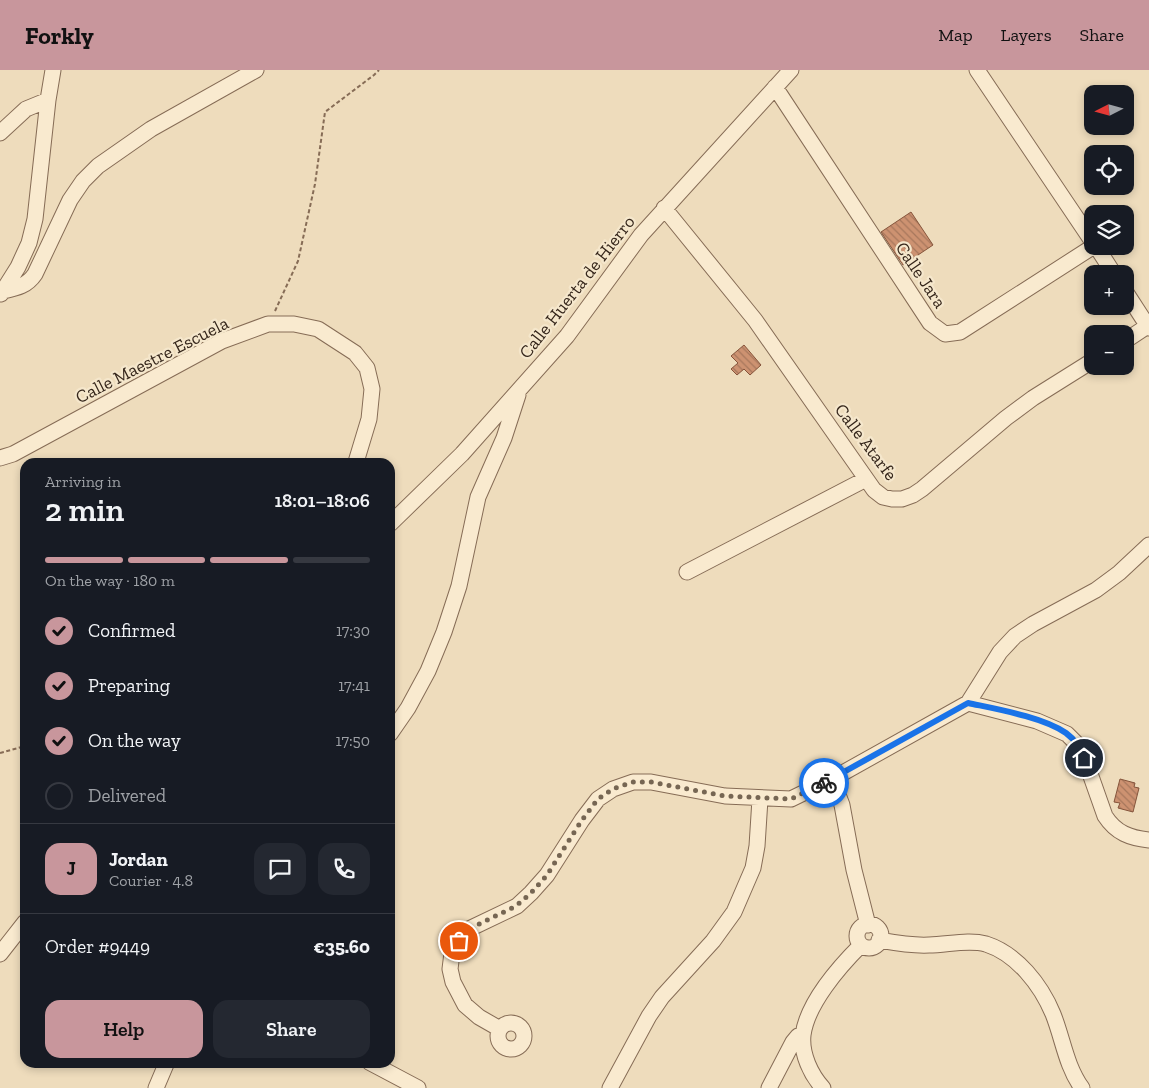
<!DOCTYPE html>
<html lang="en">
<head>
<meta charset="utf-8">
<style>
	body { margin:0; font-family:"Zilla Slab",serif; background:#242831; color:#f1f3f6; height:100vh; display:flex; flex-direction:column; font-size:19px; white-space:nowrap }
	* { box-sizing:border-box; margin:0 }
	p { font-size:16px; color:#9ea1a6 }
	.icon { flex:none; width:28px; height:28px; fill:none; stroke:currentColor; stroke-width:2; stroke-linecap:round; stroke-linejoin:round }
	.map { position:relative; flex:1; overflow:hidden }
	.sheet { position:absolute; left:20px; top:388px; width:375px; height:610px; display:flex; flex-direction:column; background:#171b24; border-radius:15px; box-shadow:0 2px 8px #0003 }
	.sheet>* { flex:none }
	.needle { width:32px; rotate:264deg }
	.controls { position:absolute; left:1084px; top:15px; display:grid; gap:10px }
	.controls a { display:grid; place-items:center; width:50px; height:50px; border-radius:10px; background:#171b24; box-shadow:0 2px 8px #0003; font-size:25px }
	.pin { position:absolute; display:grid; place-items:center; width:42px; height:42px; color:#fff; margin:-21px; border:2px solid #fff; border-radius:50%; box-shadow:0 1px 5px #0007 }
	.courier { position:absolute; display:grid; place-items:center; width:50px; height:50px; margin:-25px; border:4px solid #1a73e8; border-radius:50%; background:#fff; color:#222; box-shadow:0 1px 6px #0007 }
	.head em { font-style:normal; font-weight:600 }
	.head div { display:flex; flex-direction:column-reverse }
	.head { display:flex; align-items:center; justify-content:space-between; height:85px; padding:0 25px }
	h1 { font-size:32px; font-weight:600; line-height:38px }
	.bar { display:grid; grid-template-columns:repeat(4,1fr); gap:8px 5px; align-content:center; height:60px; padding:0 25px }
	.bar i { height:6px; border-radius:4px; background:#363941 }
	.bar .current { background:#c8969c }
	.bar p { grid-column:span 4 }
	.line { display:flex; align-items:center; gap:12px; padding:0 25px; border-top:1px solid #363941 }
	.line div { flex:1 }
	.round { display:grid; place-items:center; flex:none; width:52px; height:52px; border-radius:15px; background:#242831 }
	ol { padding:0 25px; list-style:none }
	li { display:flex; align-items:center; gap:15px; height:55px }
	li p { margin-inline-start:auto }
	li .icon { padding:5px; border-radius:50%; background:#c8969c; color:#111; stroke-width:4 }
	li:last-child { color:#9ea1a6 }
	li i { width:28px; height:28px; border:2px solid #363941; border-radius:50% }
	.action { display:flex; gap:10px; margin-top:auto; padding:10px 25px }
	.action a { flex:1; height:58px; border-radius:15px; background:#c8969c; color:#111; font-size:20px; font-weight:600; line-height:58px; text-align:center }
	.action a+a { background:#242831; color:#f1f3f6 }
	header { display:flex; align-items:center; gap:30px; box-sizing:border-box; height:70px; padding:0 25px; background:#c8969c; color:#111 }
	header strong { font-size:24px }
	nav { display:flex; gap:28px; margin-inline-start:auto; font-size:18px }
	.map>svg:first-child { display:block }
</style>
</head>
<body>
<header>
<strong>Forkly</strong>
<nav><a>Map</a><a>Layers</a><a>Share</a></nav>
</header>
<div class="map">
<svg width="1149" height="1018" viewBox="0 0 1149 1018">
	<defs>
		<pattern id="building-back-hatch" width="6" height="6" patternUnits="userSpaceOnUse" patternTransform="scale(1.25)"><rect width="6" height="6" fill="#cd9271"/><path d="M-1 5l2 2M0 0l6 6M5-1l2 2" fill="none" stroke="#a7775c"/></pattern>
	</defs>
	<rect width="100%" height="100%" fill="#eedcbc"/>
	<!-- building -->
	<path fill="url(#building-back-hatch)" stroke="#85543b" d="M 911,142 L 933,175 L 903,195 L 881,162 Z
		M 744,275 L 761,295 L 750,305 L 744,299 L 737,305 L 731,299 L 738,293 L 731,286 Z
		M 1120,709 L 1135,713 L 1134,717 L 1139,718 L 1133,742 L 1118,738 L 1120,733 L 1114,732 Z"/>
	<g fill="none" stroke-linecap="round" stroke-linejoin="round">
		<!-- minor casing -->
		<g stroke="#866c56" stroke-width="17">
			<path id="minor" d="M 977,0 L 1092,171
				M 775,17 L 930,253 L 945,264 L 960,262 L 1094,176
				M 0,63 L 26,39 L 48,30
				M 664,138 L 755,250 L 874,420 L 883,427 L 892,429 L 902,429 L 913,425 L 922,419 L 1006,348 L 1033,328 L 1092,291
				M 1096,176 L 1114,204
				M 3,221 C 17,218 27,216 35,204 L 70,130 L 83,111 L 98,96 L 151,59 L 256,0
				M 1125,221 L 1149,258
				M 1,224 L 18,197 L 29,173 L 35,149 L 48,30 L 53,0
				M 1125,271 L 1149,255
				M 0,388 L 13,384 L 222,271 L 268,254 L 294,254 L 318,259 L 355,283 L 367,298 L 372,319 L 369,349 L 356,392
				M 390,454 L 462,384 L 567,266 L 641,165 L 791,0
				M 687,502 L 866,409
				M 968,633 L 1037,651 L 1067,664 L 1081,678 L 1105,746 C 1116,763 1130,768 1149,770
				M 390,664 L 408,638 L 428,601 L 444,562 L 459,516 L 478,427 L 504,368 L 518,325
				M 832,709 L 842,735 L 854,800 L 868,855
				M857 866a12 12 0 1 1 24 0a12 12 0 1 1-24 0Z
				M 879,870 C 896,873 912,876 929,875 C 947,875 968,869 986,874 C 1017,884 1041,915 1053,944 C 1063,969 1066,996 1082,1018
				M 0,884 L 25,852
				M498 966a13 13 0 1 1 26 0a13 13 0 1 1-26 0Z
				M 500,959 L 479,947 L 465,935 L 453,912 L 450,899 L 452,883 L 459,871 L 469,859 L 517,836 L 531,823 L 547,805 L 582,750 L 598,729 L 613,719 L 633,712 L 651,712 L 725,726 L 791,729 L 832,709 L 968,633 L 1000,582 L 1015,566 L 1033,554 L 1096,520 L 1119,503 L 1149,475
				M 369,992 L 418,1018
				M 156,1018 L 167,992
				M 610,1018 L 649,946 L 662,927 L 713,871 L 734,842 L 753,798 L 757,776 L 760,729
				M 769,1018 L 793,972 L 798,966 L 803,966
				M 823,1018 C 811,1005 801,984 803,965 C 807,934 839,897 861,875"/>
		</g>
		<!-- path -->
		<path stroke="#866c56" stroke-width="2" stroke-dasharray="4 2.5" stroke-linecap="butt" d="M 275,241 L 298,191 L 315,114 L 325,42 L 374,5 L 379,0
			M 0,683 L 25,676"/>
		<!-- minor -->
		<use href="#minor" stroke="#f9eacf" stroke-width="15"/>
	</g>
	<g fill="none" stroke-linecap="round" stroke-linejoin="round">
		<!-- done -->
		<path stroke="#766653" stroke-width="5" stroke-dasharray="0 9" d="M 459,871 L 469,859 L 516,836 L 531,823 L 547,805 L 582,750 L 598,729 L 613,719 L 633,712 L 651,712 L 725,726 L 791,729 L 824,713"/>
		<!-- route -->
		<path stroke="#1a73e8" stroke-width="6" d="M 824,713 L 968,633 C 996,639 1043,647 1066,663 C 1074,669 1081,678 1084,688"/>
	</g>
	<g text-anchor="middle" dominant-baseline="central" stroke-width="4.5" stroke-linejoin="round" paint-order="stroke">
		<!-- street labels -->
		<g font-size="18" fill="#35261b" stroke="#f5e7cc">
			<text transform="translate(921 205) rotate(56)">Calle Jara</text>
			<text transform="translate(577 217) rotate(-52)">Calle Huerta de Hierro</text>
			<text transform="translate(152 290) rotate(-27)">Calle Maestre Escuela</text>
			<text transform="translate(866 372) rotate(53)">Calle Atarfe</text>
		</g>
	</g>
</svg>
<div class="controls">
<a><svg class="needle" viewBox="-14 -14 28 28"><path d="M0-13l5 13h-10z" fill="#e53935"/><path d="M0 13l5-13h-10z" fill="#9ea1a6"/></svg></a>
<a><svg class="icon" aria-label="locate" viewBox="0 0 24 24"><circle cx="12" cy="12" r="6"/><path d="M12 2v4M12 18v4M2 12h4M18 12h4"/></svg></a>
<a><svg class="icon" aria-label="layers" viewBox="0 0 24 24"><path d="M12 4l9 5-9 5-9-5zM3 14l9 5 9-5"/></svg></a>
<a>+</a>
<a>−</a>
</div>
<div class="pin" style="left:459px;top:871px;background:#ea580c"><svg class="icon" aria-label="bag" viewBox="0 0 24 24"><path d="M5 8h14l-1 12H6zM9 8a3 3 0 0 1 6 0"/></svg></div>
<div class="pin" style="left:1084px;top:688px;background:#1f2937"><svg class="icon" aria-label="home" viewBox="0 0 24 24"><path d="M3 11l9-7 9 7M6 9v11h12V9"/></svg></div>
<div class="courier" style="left:824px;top:713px"><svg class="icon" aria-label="bike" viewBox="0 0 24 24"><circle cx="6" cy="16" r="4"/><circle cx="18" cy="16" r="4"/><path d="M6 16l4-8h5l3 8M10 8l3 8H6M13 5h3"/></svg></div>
<section class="sheet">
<div class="head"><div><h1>2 min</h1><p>Arriving in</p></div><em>18:01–18:06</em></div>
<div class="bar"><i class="current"></i><i class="current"></i><i class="current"></i><i></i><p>On the way · 180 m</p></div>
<ol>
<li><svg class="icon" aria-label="check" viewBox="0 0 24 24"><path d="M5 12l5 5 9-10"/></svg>Confirmed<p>17:30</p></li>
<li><svg class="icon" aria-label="check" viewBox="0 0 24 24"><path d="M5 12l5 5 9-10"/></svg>Preparing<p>17:41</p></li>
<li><svg class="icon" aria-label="check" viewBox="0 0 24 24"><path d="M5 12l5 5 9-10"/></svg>On the way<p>17:50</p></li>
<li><i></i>Delivered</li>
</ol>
<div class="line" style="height:90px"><b class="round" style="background:#c8969c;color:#111">J</b><div><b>Jordan</b><p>Courier · 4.8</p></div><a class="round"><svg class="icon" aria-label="chat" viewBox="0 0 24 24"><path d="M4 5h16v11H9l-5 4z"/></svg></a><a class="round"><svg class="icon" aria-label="phone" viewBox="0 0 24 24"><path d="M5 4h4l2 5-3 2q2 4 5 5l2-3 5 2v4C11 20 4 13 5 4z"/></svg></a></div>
<div class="line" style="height:65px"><div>Order #9449</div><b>€35.60</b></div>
<div class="action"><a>Help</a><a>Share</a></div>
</section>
</div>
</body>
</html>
